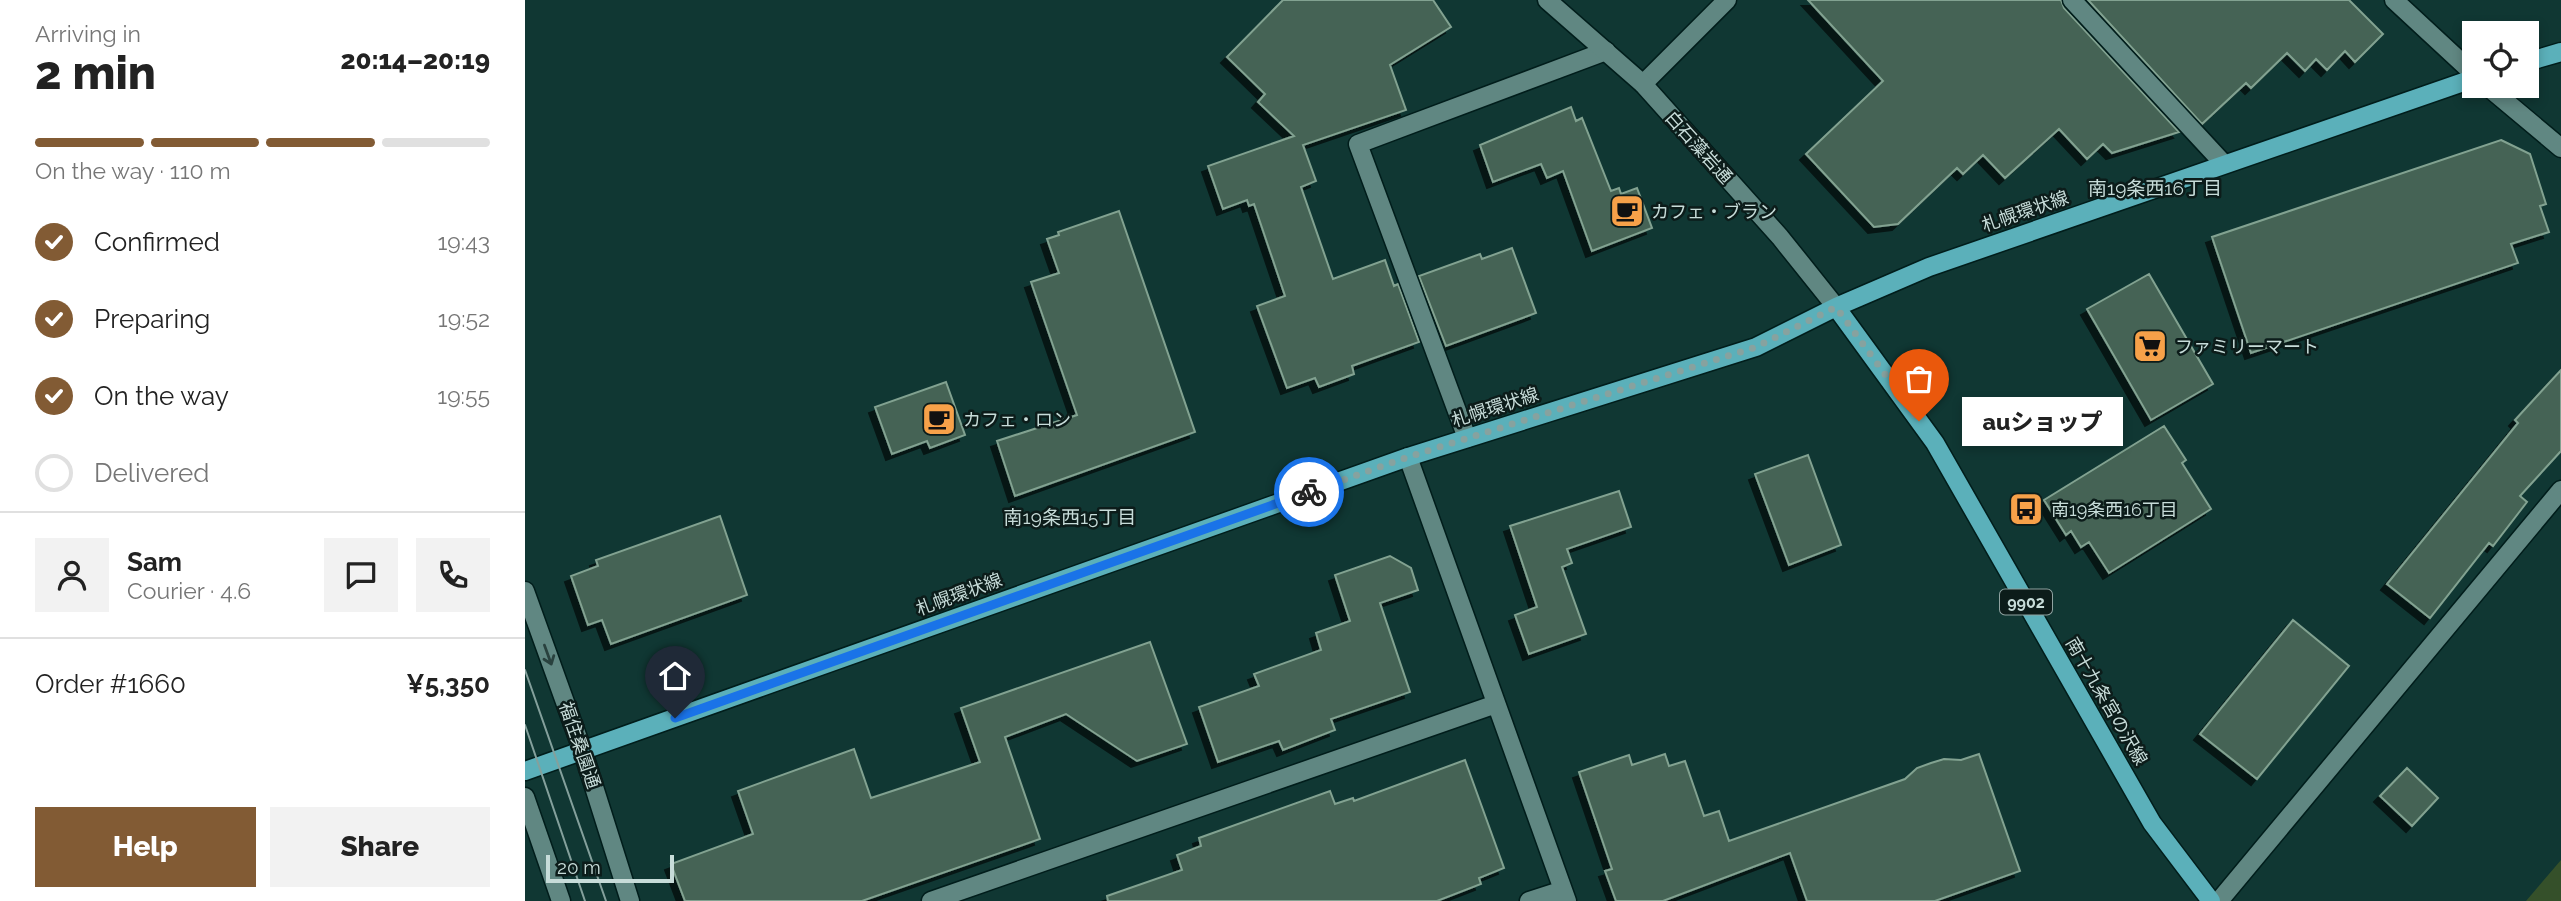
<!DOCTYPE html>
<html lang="en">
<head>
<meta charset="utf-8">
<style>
	body { margin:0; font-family:Raleway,"Noto Sans JP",sans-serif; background:#f2f2f2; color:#222; height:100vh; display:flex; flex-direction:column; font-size:26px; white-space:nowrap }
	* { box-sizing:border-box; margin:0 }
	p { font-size:23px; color:#767676 }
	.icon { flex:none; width:38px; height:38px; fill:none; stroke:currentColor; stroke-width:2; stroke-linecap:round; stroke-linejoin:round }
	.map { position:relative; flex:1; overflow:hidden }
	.sheet { display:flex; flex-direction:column; background:#fff; width:525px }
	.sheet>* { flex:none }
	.fabs { position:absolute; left:1937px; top:21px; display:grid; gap:14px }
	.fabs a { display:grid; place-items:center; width:77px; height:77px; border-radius:0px; background:#fff; box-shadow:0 4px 10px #0003; font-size:35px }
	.scale { position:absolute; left:21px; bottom:18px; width:128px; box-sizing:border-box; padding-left:7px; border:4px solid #c7dcd9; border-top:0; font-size:19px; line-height:24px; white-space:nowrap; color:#c7dcd9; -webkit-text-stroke:5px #0c1c1a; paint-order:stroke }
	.pin { position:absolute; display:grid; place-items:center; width:60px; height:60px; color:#fff; margin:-72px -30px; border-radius:50% 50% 50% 0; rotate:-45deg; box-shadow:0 0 7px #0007 }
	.pin .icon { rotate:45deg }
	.courier { position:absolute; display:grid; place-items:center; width:70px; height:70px; margin:-35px; border:5px solid #1a73e8; border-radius:50%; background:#fff; color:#222; box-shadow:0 2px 9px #0007 }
	.bubble { position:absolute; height:49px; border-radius:0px; background:#fff; box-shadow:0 4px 10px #0003; font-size:23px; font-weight:800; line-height:49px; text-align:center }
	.summary em { font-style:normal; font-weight:800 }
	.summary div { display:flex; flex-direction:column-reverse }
	.summary { display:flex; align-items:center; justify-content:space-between; height:119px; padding:0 35px }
	h1 { font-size:46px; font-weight:800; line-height:52px }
	.bar { display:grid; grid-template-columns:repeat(4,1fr); gap:10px 7px; align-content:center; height:84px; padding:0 35px }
	.bar i { height:9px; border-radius:5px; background:#e0e0e0 }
	.bar .active { background:#825b34 }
	.bar p { grid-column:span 4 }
	.line { display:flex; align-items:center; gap:18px; padding:0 35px; border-top:2px solid #e0e0e0 }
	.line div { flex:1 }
	.round { display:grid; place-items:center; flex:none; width:74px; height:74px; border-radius:0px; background:#f2f2f2 }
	ol { padding:0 35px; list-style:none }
	li { display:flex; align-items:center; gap:21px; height:77px }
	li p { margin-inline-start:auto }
	li .icon { padding:7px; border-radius:50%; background:#825b34; color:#fff; stroke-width:4 }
	li:last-child { color:#767676 }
	li i { width:38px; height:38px; border:4px solid #e0e0e0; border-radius:50% }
	.primary-button { display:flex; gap:14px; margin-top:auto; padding:14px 35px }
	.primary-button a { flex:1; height:80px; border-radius:0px; background:#825b34; color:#fff; font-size:28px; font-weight:800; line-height:80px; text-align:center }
	.primary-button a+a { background:#f2f2f2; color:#222 }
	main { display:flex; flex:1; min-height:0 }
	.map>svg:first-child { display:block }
</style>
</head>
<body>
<main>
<section class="sheet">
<div class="summary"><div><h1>2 min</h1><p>Arriving in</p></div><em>20:14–20:19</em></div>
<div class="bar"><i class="active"></i><i class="active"></i><i class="active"></i><i></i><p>On the way · 110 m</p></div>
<ol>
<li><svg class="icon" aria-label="check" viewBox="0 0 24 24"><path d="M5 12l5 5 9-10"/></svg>Confirmed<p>19:43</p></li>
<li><svg class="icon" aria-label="check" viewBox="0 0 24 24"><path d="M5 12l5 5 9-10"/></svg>Preparing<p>19:52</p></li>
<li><svg class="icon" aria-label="check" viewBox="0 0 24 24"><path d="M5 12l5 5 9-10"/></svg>On the way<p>19:55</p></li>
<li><i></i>Delivered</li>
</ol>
<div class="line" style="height:126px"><a class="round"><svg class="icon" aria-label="person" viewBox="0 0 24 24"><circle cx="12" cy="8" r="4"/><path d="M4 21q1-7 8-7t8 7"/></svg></a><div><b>Sam</b><p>Courier · 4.6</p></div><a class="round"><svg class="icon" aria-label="chat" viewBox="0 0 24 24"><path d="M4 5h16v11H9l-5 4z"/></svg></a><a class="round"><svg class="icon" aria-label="phone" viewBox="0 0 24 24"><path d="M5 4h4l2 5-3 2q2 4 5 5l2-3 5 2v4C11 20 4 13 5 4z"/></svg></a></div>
<div class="line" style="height:91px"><div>Order #1660</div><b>¥5,350</b></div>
<div class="primary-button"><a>Help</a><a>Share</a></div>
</section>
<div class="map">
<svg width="2036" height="901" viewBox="0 0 2036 901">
	<defs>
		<filter id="shadow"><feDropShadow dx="-6" dy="6" stdDeviation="0" flood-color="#0009"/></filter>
	</defs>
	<rect width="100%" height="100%" fill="#103733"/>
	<!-- green -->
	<path fill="#35502a" d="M 2036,860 L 2036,901 L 2001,901 Z"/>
	<!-- building -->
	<path fill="#456454" stroke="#82a291" stroke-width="2" filter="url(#shadow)" d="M 758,0 L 908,0 L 926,27 L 865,65 L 881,110 L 778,145 L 791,181 L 776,187 L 808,279 L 860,260 L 869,286 L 873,284 L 894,342 L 827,366 L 829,374 L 794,387 L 790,378 L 762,388 L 732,306 L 760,296 L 729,204 L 724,206 L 722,200 L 698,209 L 683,166 L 769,136 L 733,102 L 740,94 L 702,57 Z
		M 1283,0 L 1536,0 L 1539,8 L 1654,132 L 1587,153 L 1578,144 L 1562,159 L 1534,129 L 1480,178 L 1458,155 L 1438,174 L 1432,168 L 1373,224 L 1349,227 L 1281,154 L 1358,81 Z
		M 1563,0 L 1824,0 L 1858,34 L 1830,62 L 1820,51 L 1802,70 L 1791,59 L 1780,71 L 1762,53 L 1726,88 L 1721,83 L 1677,124 Z
		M 1046,107 L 1051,121 L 1057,118 L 1086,191 L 1094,188 L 1096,194 L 1112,188 L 1127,228 L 1067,251 L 1038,171 L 1022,178 L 1016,164 L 968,182 L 955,145 Z
		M 1976,140 L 2005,154 L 2021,204 L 2015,206 L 2024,232 L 1986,244 L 1993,263 L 1726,353 L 1687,237 Z
		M 594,211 L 670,432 L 490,496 L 472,441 L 552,415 L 506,282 L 534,273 L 522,239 L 534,235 L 533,232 Z
		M 987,248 L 1011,313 L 921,346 L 894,276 L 955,254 L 957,259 Z
		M 1624,274 L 1688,384 L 1626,420 L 1562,309 Z
		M 2036,370 L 2036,451 L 1995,496 L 2002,502 L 1968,546 L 1964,543 L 1905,618 L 1862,584 L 1993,423 L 1990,420 Z
		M 421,382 L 440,435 L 405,448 L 402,441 L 367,454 L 350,407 Z
		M 1639,426 L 1661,460 L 1657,463 L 1686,509 L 1584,573 L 1564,542 L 1556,547 L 1546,531 L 1541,535 L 1519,500 Z
		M 1283,455 L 1316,545 L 1264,565 L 1230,474 Z
		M 1094,491 L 1106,527 L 1042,549 L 1047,563 L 1037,567 L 1061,634 L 1004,654 L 990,615 L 1012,607 L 985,526 Z
		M 195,516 L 222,595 L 86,644 L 77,620 L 63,625 L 46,576 L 73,566 L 71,560 Z
		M 865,556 L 886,568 L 893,590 L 855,603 L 885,692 L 806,719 L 810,730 L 758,750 L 754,741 L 693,762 L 674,707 L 734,686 L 729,674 L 796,650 L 791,633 L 825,621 L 810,575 Z
		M 1768,620 L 1824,666 L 1732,779 L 1675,734 Z
		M 625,642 L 662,744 L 612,761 L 541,714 L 480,737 L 515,839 L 337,901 L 160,901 L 146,864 L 228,834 L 213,791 L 329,749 L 346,798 L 455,762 L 436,708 Z
		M 1140,754 L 1144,766 L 1160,761 L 1179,816 L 1194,811 L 1204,841 L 1380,779 L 1392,768 L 1406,763 L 1419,759 L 1436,760 L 1454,754 L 1495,871 L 1410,901 L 1282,901 L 1265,853 L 1138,901 L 1091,901 L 1080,871 L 1087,869 L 1054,772 L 1104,755 L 1107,765 Z
		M 940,760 L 979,868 L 954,878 L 956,884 L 912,901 L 583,901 L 582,896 L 657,870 L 652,855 L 676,846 L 674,838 L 805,791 L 810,804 L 828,798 L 829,801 Z
		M 1882,768 L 1913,798 L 1887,826 L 1855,796 Z"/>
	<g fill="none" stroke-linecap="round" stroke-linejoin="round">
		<!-- street casing -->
		<g stroke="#011d1b" stroke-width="21">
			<path id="street" d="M 1547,0 L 1699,164
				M 1869,0 L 1950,75
				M 1118,84 L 1202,0
				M 1962,86 L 2036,148
				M 942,438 L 833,144 L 1081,51
				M 883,457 L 1042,901
				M 406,901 L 971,704
				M 1004,901 L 1038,890
				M 1694,901 L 2036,490"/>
		</g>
		<!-- secondary casing -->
		<g stroke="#011d1b" stroke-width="21">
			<path id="secondary" d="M 1022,0 L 1118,84 L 1255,237 L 1311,307
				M 0,591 L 58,752 L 105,901
				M 0,797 L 36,901"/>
		</g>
		<!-- primary casing -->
		<g stroke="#011d1b" stroke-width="21">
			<path id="primary" d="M 2002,62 L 2036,52
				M 1311,307 L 1410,443 L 1627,823 L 1686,901
				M 0,771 L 883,457 L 1231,347 L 1311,307 L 1404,267 L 1950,78"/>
		</g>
		<!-- street -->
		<use href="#street" stroke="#608782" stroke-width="18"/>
		<!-- secondary -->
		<use href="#secondary" stroke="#608782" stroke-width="18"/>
		<!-- primary -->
		<use href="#primary" stroke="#5bb0ba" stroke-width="18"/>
		<!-- tram -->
		<path stroke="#84a09c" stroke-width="2" d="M 0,670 L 81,901
			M 0,725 L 60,901"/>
	</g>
	<!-- one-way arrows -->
	<defs><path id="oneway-shaft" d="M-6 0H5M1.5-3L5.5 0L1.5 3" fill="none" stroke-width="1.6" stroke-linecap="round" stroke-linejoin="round" transform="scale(1.75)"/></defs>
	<use stroke="#29413e" href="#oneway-shaft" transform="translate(23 655) rotate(70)"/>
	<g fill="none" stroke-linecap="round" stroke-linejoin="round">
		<!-- done -->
		<path stroke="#87a29f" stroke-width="7" stroke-dasharray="0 12.6" d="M 784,492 L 883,457 L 1231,347 L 1311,307 L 1394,421"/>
		<!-- route -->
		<path stroke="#1a73e8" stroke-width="9" d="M 150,718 L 784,492"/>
	</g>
	<!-- icons -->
	<defs>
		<g id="cafe-square" transform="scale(1.75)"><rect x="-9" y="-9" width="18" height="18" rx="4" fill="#f7a149" stroke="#0c1c1a"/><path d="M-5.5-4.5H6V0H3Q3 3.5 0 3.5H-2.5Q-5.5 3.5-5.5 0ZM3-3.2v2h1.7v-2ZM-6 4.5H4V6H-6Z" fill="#111"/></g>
		<g id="supermarket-square" transform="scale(1.75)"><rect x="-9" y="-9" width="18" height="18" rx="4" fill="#f7a149" stroke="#0c1c1a"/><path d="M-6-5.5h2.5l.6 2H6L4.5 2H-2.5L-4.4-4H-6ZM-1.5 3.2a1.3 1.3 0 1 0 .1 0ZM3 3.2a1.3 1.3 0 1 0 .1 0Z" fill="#111"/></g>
		<g id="bus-square" transform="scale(1.75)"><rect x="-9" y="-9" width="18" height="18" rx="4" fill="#f7a149" stroke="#0c1c1a"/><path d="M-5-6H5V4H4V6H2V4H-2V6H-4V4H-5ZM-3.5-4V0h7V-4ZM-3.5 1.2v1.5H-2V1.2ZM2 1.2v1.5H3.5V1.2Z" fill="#111"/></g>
	</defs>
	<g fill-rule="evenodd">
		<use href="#cafe-square" x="1102" y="211"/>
		<use href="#supermarket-square" x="1625" y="346"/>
		<use href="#cafe-square" x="414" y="419"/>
		<use href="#bus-square" x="1501" y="509"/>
	</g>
	<g text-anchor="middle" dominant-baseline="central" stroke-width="5" stroke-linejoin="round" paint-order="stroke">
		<!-- shield labels -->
		<rect fill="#0c1c1a" stroke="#8fa2a0" stroke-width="2" x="1475" y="589.5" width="52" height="25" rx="5"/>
		<g font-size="16" font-weight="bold" fill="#c7dcd9">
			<text x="1501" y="602">9902</text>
		</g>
		<!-- street labels -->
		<g font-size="18" fill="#c7dcd9" stroke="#0c1c1a">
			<text transform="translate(1174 147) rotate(48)">白石藻岩通</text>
			<text transform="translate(1500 211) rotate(-19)">札幌環状線</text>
			<text transform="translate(970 407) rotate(-18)">札幌環状線</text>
			<text transform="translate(434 594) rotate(-20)">札幌環状線</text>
			<text transform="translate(1582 701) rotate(60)">南十九条宮の沢線</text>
			<text transform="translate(55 745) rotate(71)">福住桑園通</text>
		</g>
		<!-- poi labels -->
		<g font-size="18" fill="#c7dcd9" stroke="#0c1c1a" text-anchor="start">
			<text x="1126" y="211">カフェ・ブラン</text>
			<text x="1650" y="346">ファミリーマート</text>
			<text x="438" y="419">カフェ・ロン</text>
			<text x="1526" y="509">南19条西16丁目</text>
		</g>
		<!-- neighbourhood labels -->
		<g font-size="19" fill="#c7dcd9" stroke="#0c1c1a">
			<text x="1630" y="188">南19条西16丁目</text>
			<text x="545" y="517">南19条西15丁目</text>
		</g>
	</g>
</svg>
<div class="fabs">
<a><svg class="icon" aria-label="locate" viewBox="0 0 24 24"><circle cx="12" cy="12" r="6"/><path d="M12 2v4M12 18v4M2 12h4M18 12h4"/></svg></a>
</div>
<div class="scale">20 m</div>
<div class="pin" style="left:1394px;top:421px;background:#ea580c"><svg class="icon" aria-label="bag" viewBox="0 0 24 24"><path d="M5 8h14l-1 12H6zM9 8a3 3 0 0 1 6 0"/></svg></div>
<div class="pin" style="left:150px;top:718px;background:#1f2937"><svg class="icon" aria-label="home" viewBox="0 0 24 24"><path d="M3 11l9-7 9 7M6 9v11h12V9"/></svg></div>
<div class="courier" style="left:784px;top:492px"><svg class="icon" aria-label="bike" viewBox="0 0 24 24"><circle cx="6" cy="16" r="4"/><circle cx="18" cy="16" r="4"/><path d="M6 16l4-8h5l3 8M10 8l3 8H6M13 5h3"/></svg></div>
<div class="bubble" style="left:1437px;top:397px;width:161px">auショップ</div>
</div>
</main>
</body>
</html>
